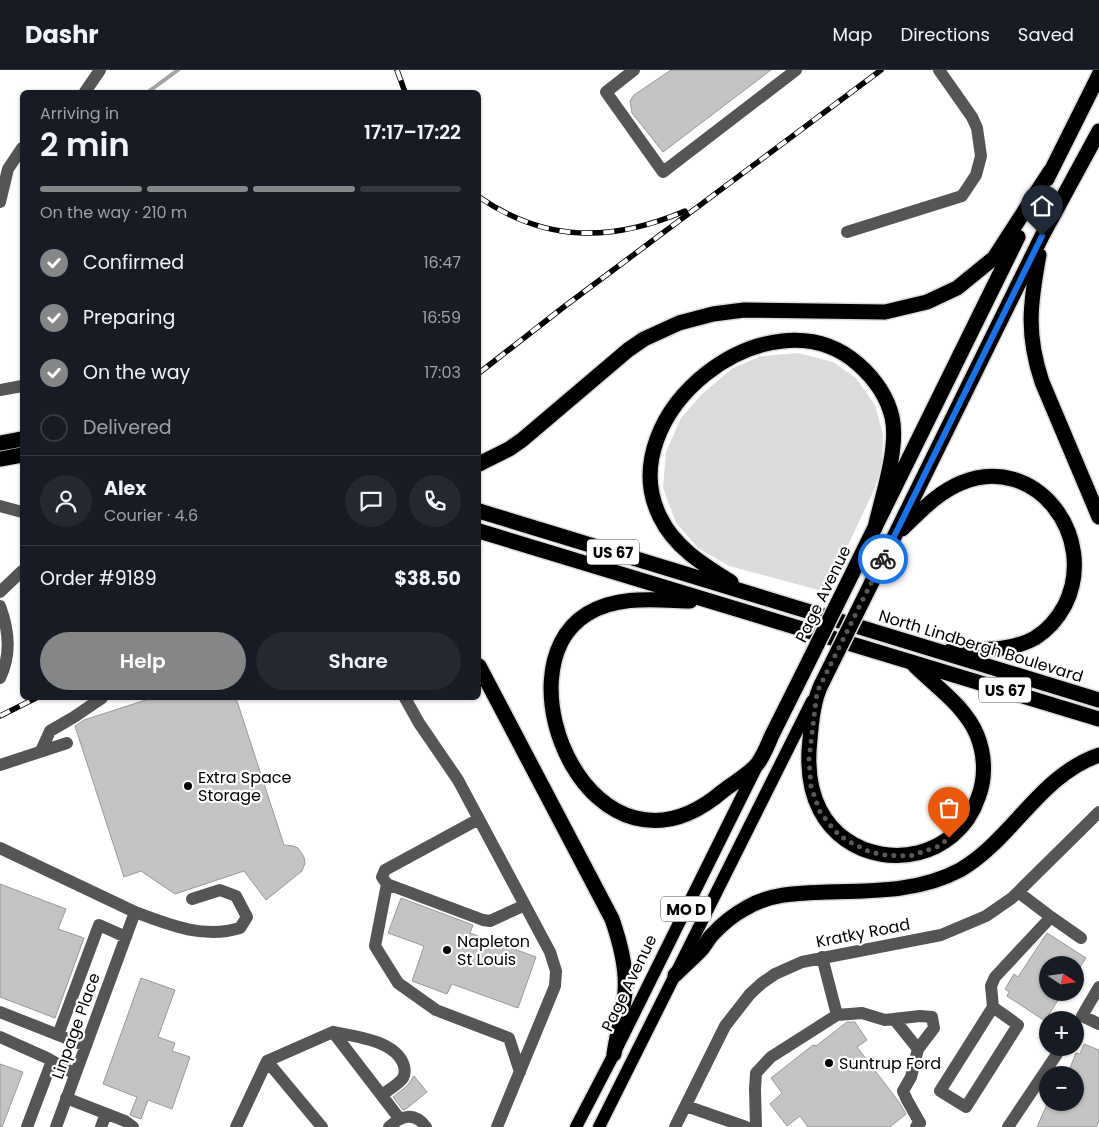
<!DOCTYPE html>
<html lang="en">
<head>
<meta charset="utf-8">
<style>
	body { margin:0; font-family:Poppins,sans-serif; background:#242831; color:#f1f3f6; height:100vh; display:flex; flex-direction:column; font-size:19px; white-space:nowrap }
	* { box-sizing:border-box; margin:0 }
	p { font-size:16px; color:#9ea1a6 }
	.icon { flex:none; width:28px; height:28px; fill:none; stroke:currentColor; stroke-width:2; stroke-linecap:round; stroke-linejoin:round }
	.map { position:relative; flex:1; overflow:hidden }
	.sheet { position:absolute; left:20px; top:20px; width:461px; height:610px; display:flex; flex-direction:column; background:#171b24; border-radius:8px; box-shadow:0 1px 4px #0004 }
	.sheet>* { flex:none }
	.needle { width:32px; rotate:103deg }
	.fabs { position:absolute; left:1039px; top:886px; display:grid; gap:10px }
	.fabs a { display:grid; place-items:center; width:45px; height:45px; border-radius:50%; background:#171b24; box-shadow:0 1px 4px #0004; font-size:25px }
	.pin { position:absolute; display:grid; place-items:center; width:42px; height:42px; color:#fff; margin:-51px -21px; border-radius:50% 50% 50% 0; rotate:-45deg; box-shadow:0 0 5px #0007 }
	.pin .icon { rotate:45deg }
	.courier { position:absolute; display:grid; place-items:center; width:50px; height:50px; margin:-25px; border:4px solid #1a73e8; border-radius:50%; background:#fff; color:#222; box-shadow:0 1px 6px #0007 }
	.head em { font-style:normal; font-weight:600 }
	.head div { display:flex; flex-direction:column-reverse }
	.head { display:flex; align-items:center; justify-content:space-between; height:85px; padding:0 20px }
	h1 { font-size:32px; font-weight:600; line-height:38px }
	.bar { display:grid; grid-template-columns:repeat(4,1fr); gap:8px 5px; align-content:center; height:60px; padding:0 20px }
	.bar i { height:6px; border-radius:4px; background:#363941 }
	.bar .on { background:#858687 }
	.bar p { grid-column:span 4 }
	.line { display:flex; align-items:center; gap:12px; padding:0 20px; border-top:1px solid #363941 }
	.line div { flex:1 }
	.round { display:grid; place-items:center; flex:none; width:52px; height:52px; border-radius:26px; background:#242831 }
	ol { padding:0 20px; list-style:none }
	li { display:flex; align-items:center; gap:15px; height:55px }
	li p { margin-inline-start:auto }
	li .icon { padding:5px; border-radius:50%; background:#858687; color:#fff; stroke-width:4 }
	li:last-child { color:#9ea1a6 }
	li i { width:28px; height:28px; border:2px solid #363941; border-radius:50% }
	.cta { display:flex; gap:10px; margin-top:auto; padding:10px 20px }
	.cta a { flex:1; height:58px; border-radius:30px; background:#858687; color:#fff; font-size:20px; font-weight:600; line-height:58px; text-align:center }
	.cta a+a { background:#242831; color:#f1f3f6 }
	header { display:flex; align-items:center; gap:30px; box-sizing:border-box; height:70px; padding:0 25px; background:#171b24; border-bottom:1px solid #363941 }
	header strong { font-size:24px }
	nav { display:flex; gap:28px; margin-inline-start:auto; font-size:18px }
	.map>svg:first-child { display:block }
</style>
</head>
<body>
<header>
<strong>Dashr</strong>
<nav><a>Map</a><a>Directions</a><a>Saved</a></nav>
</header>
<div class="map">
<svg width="1099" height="1057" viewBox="0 0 1099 1057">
	<rect width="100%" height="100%" fill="#fff"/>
	<!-- green -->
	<path fill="#dcdcdc" d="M 798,283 L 833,292 L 856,308 L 875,335 L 883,365 L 882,395 L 874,420 L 826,522 L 729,496 L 698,478 L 676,453 L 663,418 L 666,382 L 681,348 L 702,324 L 733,298 L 761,286 Z"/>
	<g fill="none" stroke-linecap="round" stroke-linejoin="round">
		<!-- stream -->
		<path stroke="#a3a3a3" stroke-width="4" d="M 148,22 L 178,0"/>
	</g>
	<!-- building -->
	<path fill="#c4c4c4" stroke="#999" d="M 671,0 L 771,0 L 663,82 L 632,43 L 630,31 L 634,25 Z
		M 152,628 L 236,628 L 284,775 L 293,776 L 298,778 L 304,787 L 305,793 L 302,801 L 266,830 L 244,801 L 175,824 L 141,801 L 124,807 L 75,656 L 84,650 Z
		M 0,814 L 66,839 L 58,859 L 84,868 L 55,948 L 0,927 Z
		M 401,828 L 473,855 L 470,863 L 536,887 L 518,938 L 452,914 L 447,924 L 412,911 L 424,876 L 388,863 Z
		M 1047,863 L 1086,888 L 1075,905 L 1075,895 L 1048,895 L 1048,922 L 1063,922 L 1045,951 L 1007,926 L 1009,922 L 1005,919 L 1014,904 L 1018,907 Z
		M 141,908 L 175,920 L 158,967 L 175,973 L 172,981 L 190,987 L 172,1039 L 148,1030 L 141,1049 L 130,1045 L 137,1027 L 103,1014 Z
		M 847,952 L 855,952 L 867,970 L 857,977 L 899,1032 L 906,1044 L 890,1057 L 808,1057 L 800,1046 L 787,1056 L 770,1034 L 782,1023 L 771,1008 L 813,975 L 816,976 Z
		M 1084,974 L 1099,980 L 1099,1051 L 1096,1057 L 1037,1057 L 1048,1032 L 1075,1032 L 1075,1005 L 1067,1005 L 1076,983 L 1080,984 Z
		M 0,994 L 23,1002 L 2,1057 L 0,1057 Z
		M 414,1006 L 427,1022 L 406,1039 L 403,1040 L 393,1027 L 407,1016 Z"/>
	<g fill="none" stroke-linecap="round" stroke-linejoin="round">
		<!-- major casing -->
		<g stroke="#dbdbdb" stroke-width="15">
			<path id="major" d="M 576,1057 L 614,984 L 756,698
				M 599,1057 L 812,631"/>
		</g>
		<!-- highway casing -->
		<g stroke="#dbdbdb" stroke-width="18">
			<path id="highway" d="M 1047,109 L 1099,5
				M 1039,185 C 1030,234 1026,264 1042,312 L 1099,447
				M 0,373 L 22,369
				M 0,389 L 22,385
				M 479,394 L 509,379 L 522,370 L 628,280 L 644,269 L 679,253 L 713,244 L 744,240 L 885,242 L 927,232 L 957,218 L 994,188 L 1051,100
				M 479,441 L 1099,630
				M 902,459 C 921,441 937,423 961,413 C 1035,382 1099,466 1065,535 C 1058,548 1048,560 1035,568 C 1010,582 978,579 950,581
				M 479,461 L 1099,649
				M 850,508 L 1018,167
				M 731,512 C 704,495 675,478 660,447 C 609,344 770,217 858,294 C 874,308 887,326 892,347 C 899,378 882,426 875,458
				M 871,514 L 1042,166 L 1099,61
				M 690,531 C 655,530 618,525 587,544 C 495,601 594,831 723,721 C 733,713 751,703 758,693 C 764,685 768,674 772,665 C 782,645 792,625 802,605
				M 479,596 L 612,849 C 620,872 627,897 625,922 C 623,943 617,964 614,984
				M 823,611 C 812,631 811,658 809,681 C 808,702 810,721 820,740 C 845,789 912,800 953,765 C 965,755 973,743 978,728 C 986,708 985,685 977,665 C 965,636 935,616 914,595
				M 675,905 C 683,897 692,889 700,881 C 704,877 707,871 711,866 C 721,855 733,845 746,838 C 771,823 799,823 827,822 C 872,821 919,822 960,800 C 1012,770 1040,705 1099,685"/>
		</g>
		<!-- minor -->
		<path stroke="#555" stroke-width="12" d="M 634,0 L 606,22 L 663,102 L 796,0
			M 85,22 L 100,0
			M 0,132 L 8,99 L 22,78
			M 847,162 L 962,126 L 976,105 L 981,86 L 977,58 L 972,47 L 939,0
			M 0,320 L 22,316
			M 0,436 L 22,442
			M 0,522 L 22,501
			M 0,536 C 9,560 12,584 0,608
			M 405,628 L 419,653 L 458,710 L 550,882 L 556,901 L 555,916 L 497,1057
			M 41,681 L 50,661 L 74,647 L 102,628
			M 0,695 L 67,673
			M 479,749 L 385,800 L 382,807 L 387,814 L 483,850 L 490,851 L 525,835
			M 0,778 L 135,842 L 56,1057
			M 387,814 L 375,876 L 398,913 L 436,940 L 509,968 L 520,1002
			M 135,842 C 169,855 204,869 240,858 L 247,847 L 236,826 L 220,820 L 192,829
			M 1051,847 L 1081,868
			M 822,887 L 837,945
			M 1099,917 L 1082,946 L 1099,954
			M 993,937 L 940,1021 L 966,1037 L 1018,955 L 993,937 L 991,916 L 995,907 L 1051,847 L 1018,822
			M 0,942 L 86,976
			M 894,949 L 918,979
			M 333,962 C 355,966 397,971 404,996 C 405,1000 405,1004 403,1008 C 399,1014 388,1020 382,1025
			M 58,965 L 99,855 L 126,867
			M 0,967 L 47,988 L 75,1004
			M 66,1028 L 125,1051 L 133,1057
			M 686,1036 L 746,1057
			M 27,1057 L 52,991
			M 101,1057 L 106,1044
			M 236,1057 L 267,991
			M 322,1057 L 267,991 L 333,962 L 399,1048
			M 389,1057 C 401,1046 414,1041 426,1057
			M 675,1057 L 725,956 L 750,924 L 762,913 L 775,904 L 802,892 L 941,865 L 986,846 L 1012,828 L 1099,742
			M 756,1057 L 755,1019 L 756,1003 L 771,987 L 837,945 L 862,943 L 885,950 L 920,946 L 932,947 L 934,958 L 918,979 L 911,1007 L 903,1021 L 907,1030 L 920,1053 L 916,1057
			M 1008,1057 L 1061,978"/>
		<!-- major -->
		<use href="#major" stroke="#000" stroke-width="12"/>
		<!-- highway -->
		<use href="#highway" stroke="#000" stroke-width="15"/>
		<!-- rail casing -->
		<g stroke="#000" stroke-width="5.5">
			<path id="rail" d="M 397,0 L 405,22
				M 479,127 C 546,173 612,172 685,141
				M 479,303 L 565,236 L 881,0
				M 0,646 L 36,628"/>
		</g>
		<!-- rail -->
		<use href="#rail" stroke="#fff" stroke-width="4" stroke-dasharray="11" stroke-linecap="butt"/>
		<!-- highway-bridge casing -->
		<g stroke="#dbdbdb" stroke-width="18" stroke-linecap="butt">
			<path id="highway-bridge" d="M 802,605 L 850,508
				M 823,611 L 871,514"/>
		</g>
		<!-- highway-bridge -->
		<use href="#highway-bridge" stroke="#000" stroke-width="15"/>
	</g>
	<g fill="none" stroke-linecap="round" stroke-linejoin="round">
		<!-- done -->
		<path stroke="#595959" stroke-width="5" stroke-dasharray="0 9" d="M 883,489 L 817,622 L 809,689 L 811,717 L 820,742 L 835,761 L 846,770 L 870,782 L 884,785 L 910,786 L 937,777 L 949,768"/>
		<!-- route -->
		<path stroke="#1a73e8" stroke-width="6" d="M 883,489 L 1042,166"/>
	</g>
	<!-- markers -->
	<g fill="#000" stroke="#fff" stroke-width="2">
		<circle cx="188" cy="716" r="5"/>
		<circle cx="447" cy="880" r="5"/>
		<circle cx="829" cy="993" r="5"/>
	</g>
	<g text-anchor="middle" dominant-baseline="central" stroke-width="4.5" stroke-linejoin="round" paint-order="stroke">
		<!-- shield labels -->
		<g fill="#fff" stroke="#4c4c4c" stroke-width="1">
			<rect x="587" y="469.5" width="52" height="25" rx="4"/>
			<rect x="979" y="607.5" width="52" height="25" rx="4"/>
			<rect x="661" y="826.5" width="50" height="25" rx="4"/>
		</g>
		<g font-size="15" font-weight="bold" fill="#000">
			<text x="613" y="482">US 67</text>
			<text x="1005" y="620">US 67</text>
			<text x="686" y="839">MO D</text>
		</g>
		<!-- street labels -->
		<g font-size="16" fill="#000" stroke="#fff">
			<text transform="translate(823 524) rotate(-64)">Page Avenue</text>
			<text transform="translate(981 576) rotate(17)">North Lindbergh Boulevard</text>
			<text transform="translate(863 863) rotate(-11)">Kratky Road</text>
			<text transform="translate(629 913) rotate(-64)">Page Avenue</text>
			<text transform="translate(76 956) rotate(-70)">Linpage Place</text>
		</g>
		<!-- poi labels -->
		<g font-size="16" fill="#000" stroke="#fff" text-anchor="start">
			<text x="198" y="707">Extra Space<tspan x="198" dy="18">Storage</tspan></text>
			<text x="457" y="871">Napleton<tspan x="457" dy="18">St Louis</tspan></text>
			<text x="839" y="993">Suntrup Ford</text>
		</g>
	</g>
</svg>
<div class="fabs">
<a><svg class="needle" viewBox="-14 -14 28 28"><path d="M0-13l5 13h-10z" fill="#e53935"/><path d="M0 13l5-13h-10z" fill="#9ea1a6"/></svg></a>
<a>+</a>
<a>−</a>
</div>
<div class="pin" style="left:949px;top:768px;background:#ea580c"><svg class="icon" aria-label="bag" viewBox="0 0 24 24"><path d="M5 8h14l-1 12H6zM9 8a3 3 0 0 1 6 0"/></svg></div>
<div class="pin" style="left:1042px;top:166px;background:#1f2937"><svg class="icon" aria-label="home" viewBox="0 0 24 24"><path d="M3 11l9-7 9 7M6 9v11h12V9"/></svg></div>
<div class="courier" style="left:883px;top:489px"><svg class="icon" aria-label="bike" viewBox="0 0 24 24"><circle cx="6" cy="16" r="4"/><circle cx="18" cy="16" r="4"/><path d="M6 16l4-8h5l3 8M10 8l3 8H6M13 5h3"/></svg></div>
<section class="sheet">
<div class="head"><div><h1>2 min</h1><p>Arriving in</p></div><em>17:17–17:22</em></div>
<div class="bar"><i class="on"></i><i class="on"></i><i class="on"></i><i></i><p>On the way · 210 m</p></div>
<ol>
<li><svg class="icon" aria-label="check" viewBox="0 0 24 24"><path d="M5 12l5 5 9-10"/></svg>Confirmed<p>16:47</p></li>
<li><svg class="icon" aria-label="check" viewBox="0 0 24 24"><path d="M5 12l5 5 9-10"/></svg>Preparing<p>16:59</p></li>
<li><svg class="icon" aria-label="check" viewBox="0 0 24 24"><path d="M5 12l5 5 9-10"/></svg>On the way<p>17:03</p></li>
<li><i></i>Delivered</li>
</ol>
<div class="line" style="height:90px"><a class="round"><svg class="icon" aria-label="person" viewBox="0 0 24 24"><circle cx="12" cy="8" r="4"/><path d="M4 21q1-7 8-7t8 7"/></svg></a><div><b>Alex</b><p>Courier · 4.6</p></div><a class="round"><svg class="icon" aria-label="chat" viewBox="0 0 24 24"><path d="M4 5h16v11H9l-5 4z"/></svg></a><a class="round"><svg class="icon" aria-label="phone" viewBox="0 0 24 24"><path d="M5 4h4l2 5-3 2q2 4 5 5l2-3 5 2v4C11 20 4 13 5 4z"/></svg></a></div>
<div class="line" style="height:65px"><div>Order #9189</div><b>$38.50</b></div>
<div class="cta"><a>Help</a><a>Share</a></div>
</section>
</div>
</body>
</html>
